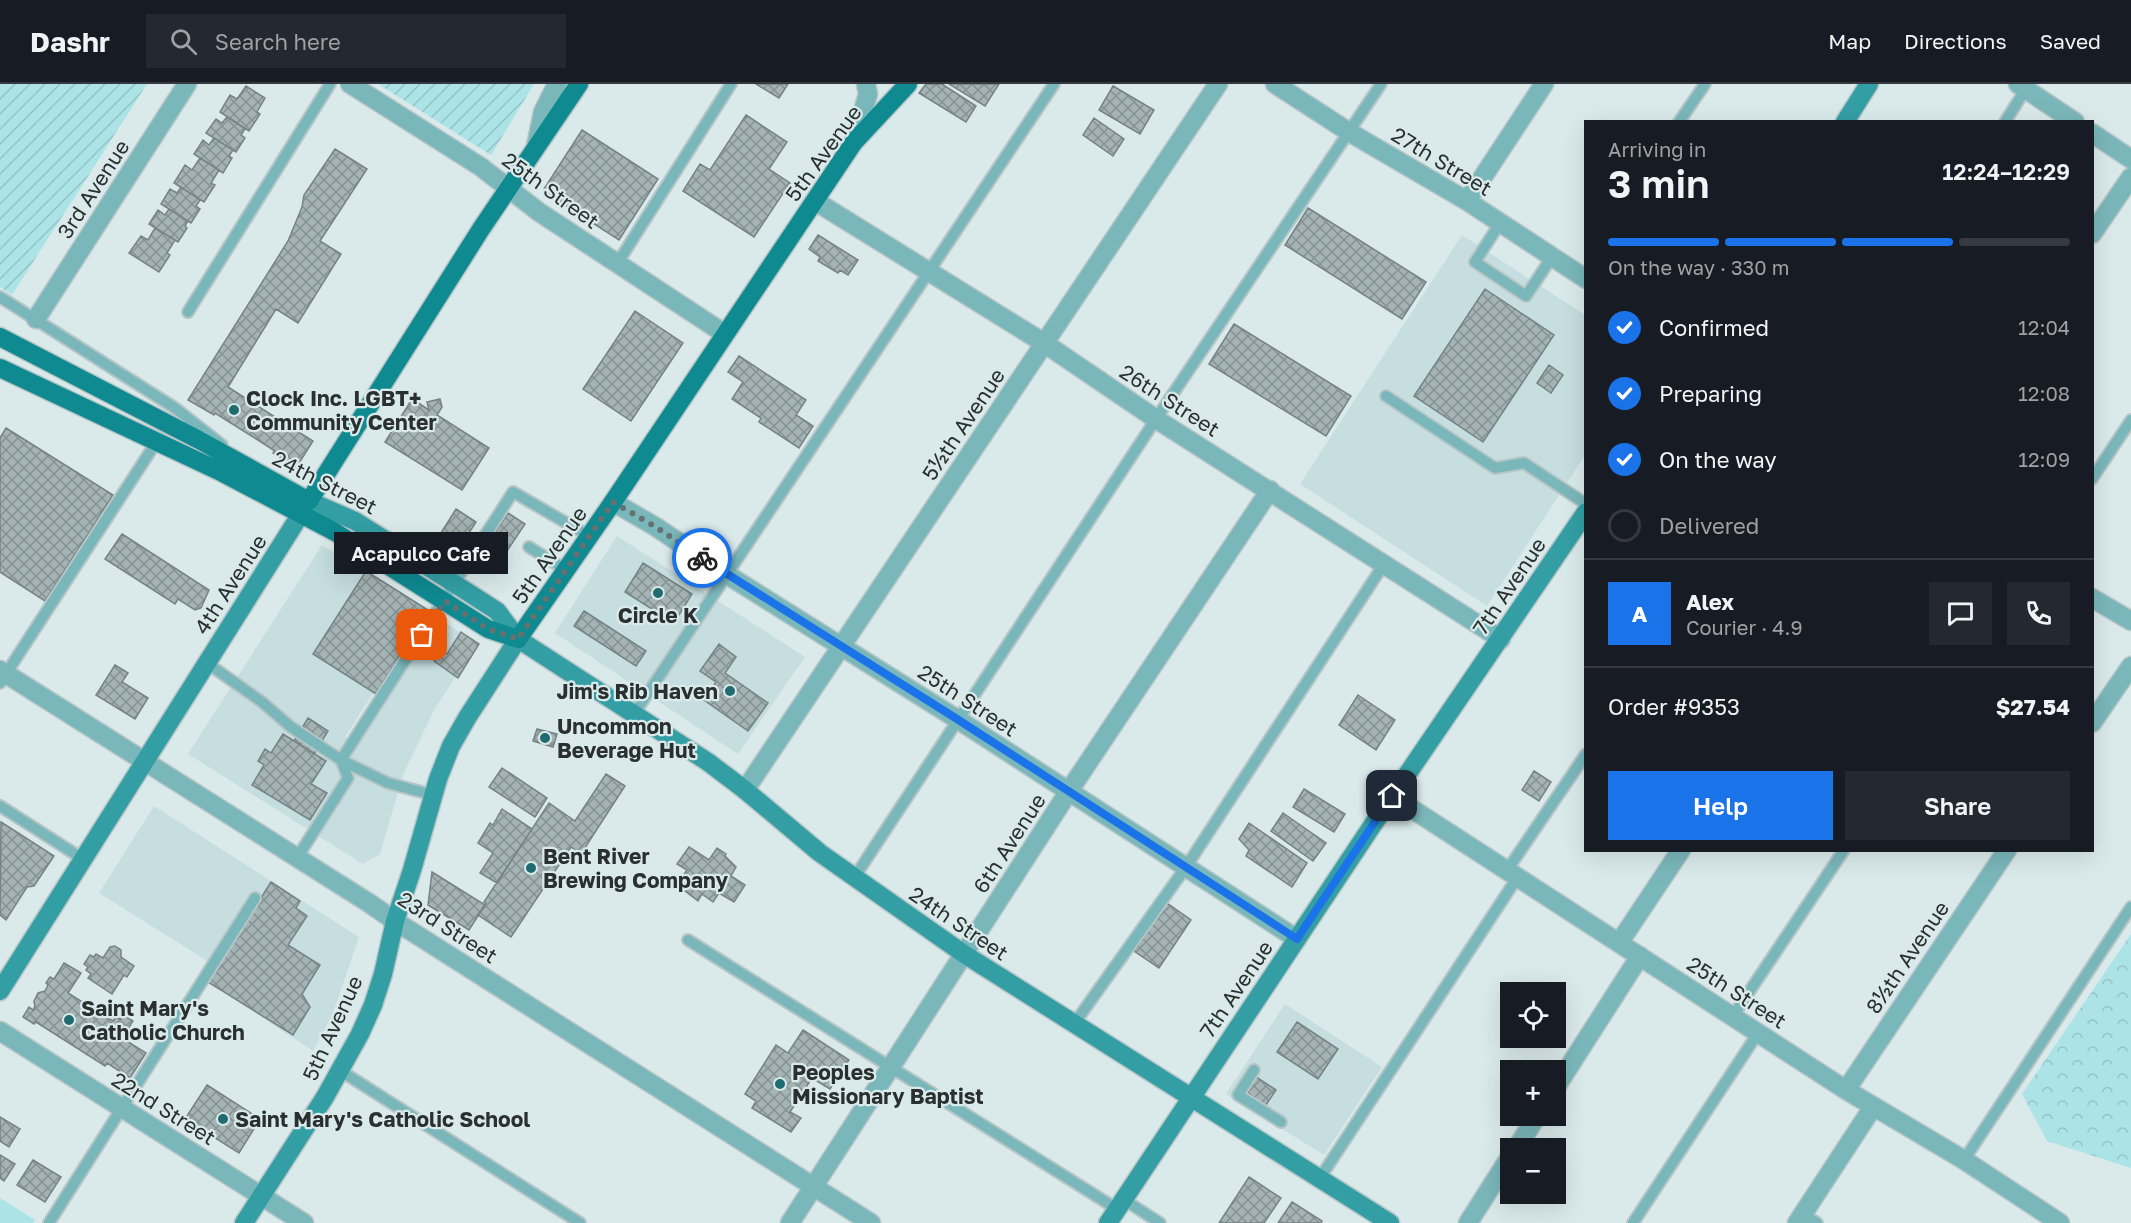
<!DOCTYPE html>
<html lang="en">
<head>
<meta charset="utf-8">
<style>
	body { margin:0; font-family:"Golos Text",sans-serif; background:#242831; color:#f1f3f6; height:100vh; display:flex; flex-direction:column; font-size:22px; white-space:nowrap }
	* { box-sizing:border-box; margin:0 }
	p { font-size:20px; color:#9ea1a6 }
	.icon { flex:none; width:33px; height:33px; fill:none; stroke:currentColor; stroke-width:2; stroke-linecap:round; stroke-linejoin:round }
	.map { position:relative; flex:1; overflow:hidden }
	.sheet { position:absolute; left:1584px; top:36px; width:510px; height:732px; display:flex; flex-direction:column; background:#171b24; border-radius:0px; box-shadow:0 6px 24px #0002 }
	.sheet>* { flex:none }
	.buttons { position:absolute; left:1500px; top:898px; display:grid; gap:12px }
	.buttons a { display:grid; place-items:center; width:66px; height:66px; border-radius:0px; background:#171b24; box-shadow:0 6px 24px #0002; font-size:30px }
	.pin { position:absolute; display:grid; place-items:center; width:51px; height:51px; color:#fff; margin:-26px; border-radius:12px; box-shadow:0 3px 9px #0006 }
	.courier { position:absolute; display:grid; place-items:center; width:60px; height:60px; margin:-30px; border:4px solid #1a73e8; border-radius:50%; background:#fff; color:#222; box-shadow:0 2px 8px #0007 }
	.bubble { position:absolute; height:42px; border-radius:0px; background:#171b24; box-shadow:0 6px 24px #0002; font-size:20px; font-weight:600; line-height:42px; text-align:center }
	.overview em { font-style:normal; font-weight:600 }
	.overview div { display:flex; flex-direction:column-reverse }
	.overview { display:flex; align-items:center; justify-content:space-between; height:102px; padding:0 24px }
	h1 { font-size:39px; font-weight:600; line-height:45px }
	.bar { display:grid; grid-template-columns:repeat(4,1fr); gap:9px 6px; align-content:center; height:72px; padding:0 24px }
	.bar i { height:8px; border-radius:4px; background:#363941 }
	.bar .selected { background:#1a73e8 }
	.bar p { grid-column:span 4 }
	.line { display:flex; align-items:center; gap:15px; padding:0 24px; border-top:2px solid #363941 }
	.line div { flex:1 }
	.round { display:grid; place-items:center; flex:none; width:63px; height:63px; border-radius:0px; background:#242831 }
	ol { padding:0 24px; list-style:none }
	li { display:flex; align-items:center; gap:18px; height:66px }
	li p { margin-inline-start:auto }
	li .icon { padding:6px; border-radius:50%; background:#1a73e8; color:#fff; stroke-width:4 }
	li:last-child { color:#9ea1a6 }
	li i { width:33px; height:33px; border:3px solid #363941; border-radius:50% }
	.button { display:flex; gap:12px; margin-top:auto; padding:12px 24px }
	.button a { flex:1; height:69px; border-radius:0px; background:#1a73e8; color:#fff; font-size:24px; font-weight:600; line-height:69px; text-align:center }
	.button a+a { background:#242831; color:#f1f3f6 }
	header { display:flex; align-items:center; gap:36px; box-sizing:border-box; height:84px; padding:0 30px; background:#171b24; border-bottom:2px solid #363941 }
	header strong { font-size:28px }
	nav { display:flex; gap:33px; margin-inline-start:auto; font-size:21px }
	.search { width:420px; height:54px; background:#242831; display:flex; align-items:center; gap:15px; box-sizing:border-box; padding:0 21px; border-radius:0px; color:#9ea1a6; font-size:22px }
	.map>svg:first-child { display:block }
</style>
</head>
<body>
<header>
<strong>Dashr</strong>
<div class="search"><svg class="icon" aria-label="search" viewBox="0 0 24 24"><circle cx="10" cy="10" r="6"/><path d="M15 15l6 6"/></svg>Search here</div>
<nav><a>Map</a><a>Directions</a><a>Saved</a></nav>
</header>
<div class="map">
<svg width="2131" height="1139" viewBox="0 0 2131 1139">
	<defs>
		<pattern id="forest-crowns" width="20" height="18" patternUnits="userSpaceOnUse" patternTransform="scale(1.5)"><rect width="20" height="18" fill="#ace3e6"/><path d="M2 6a3 3 0 1 1 6 0M12 15a3 3 0 1 1 6 0" fill="none" stroke="#94c3c6"/></pattern>
		<pattern id="garden-furrows" width="10" height="10" patternUnits="userSpaceOnUse" patternTransform="scale(1.5)"><rect width="10" height="10" fill="#ace3e6"/><path d="M-1 1l2-2M0 10L10 0M9 11l2-2" fill="none" stroke="#94c3c6"/></pattern>
		<pattern id="building-cross-hatch" width="8" height="8" patternUnits="userSpaceOnUse" patternTransform="scale(1.5)"><rect width="8" height="8" fill="#a4b3b4"/><path d="M0 0l8 8M0 8l8-8" fill="none" stroke="#869293"/></pattern>
	</defs>
	<rect width="100%" height="100%" fill="#daeaeb"/>
	<!-- built -->
	<path fill="#c6dee0" d="M 1462,151 L 1585,231 L 1585,371 L 1487,522 L 1300,400 Z
		M 617,452 L 805,573 L 738,670 L 555,549 Z
		M 322,461 L 427,526 L 345,653 L 356,661 L 437,533 L 477,560 L 434,626 L 403,691 L 380,770 L 363,780 L 188,670 Z
		M 154,722 L 359,853 L 333,929 L 313,967 L 208,898 L 217,883 L 99,809 Z
		M 1285,920 L 1382,983 L 1324,1071 L 1226,1010 Z"/>
	<!-- grass -->
	<path fill="#ace3e6" d="M 0,1114 L 35,1136 L 33,1139 L 0,1139 Z"/>
	<!-- forest -->
	<path fill="url(#forest-crowns)" d="M 2131,850 L 2131,1084 L 2047,1057 L 2022,1010 Z"/>
	<!-- garden -->
	<path fill="url(#garden-furrows)" d="M 0,0 L 147,0 L 12,211 L 0,203 Z
		M 378,0 L 534,0 L 491,71 Z"/>
	<!-- building -->
	<path fill="url(#building-cross-hatch)" stroke="#748384" stroke-width="1.5" d="M 756,0 L 788,0 L 779,14 Z
		M 926,0 L 942,0 L 976,22 L 966,38 L 919,9 Z
		M 949,0 L 999,0 L 985,22 Z
		M 246,2 L 265,14 L 257,28 L 260,30 L 249,47 L 220,28 L 230,11 L 237,15 Z
		M 1113,2 L 1154,26 L 1140,50 L 1099,26 Z
		M 746,31 L 787,58 L 769,85 L 790,99 L 754,153 L 683,107 L 700,80 L 710,86 Z
		M 227,33 L 245,45 L 241,51 L 245,54 L 236,68 L 206,49 L 216,35 L 222,39 Z
		M 1094,34 L 1124,55 L 1113,72 L 1083,51 Z
		M 582,46 L 658,95 L 619,156 L 546,109 L 544,105 Z
		M 214,54 L 233,66 L 229,72 L 232,74 L 223,89 L 194,70 L 203,56 L 209,61 Z
		M 335,65 L 367,85 L 320,157 L 341,170 L 298,239 L 276,225 L 228,303 L 313,357 L 296,384 L 273,369 L 275,367 L 215,329 L 214,331 L 188,316 L 288,157 L 302,123 L 304,111 Z
		M 200,74 L 219,86 L 211,99 L 215,101 L 204,118 L 174,99 L 185,81 L 192,86 Z
		M 181,103 L 200,116 L 196,122 L 200,125 L 191,139 L 161,120 L 170,105 L 177,109 Z
		M 1308,124 L 1426,198 L 1402,235 L 1285,161 Z
		M 169,125 L 188,137 L 185,142 L 187,144 L 178,158 L 149,140 L 158,126 L 165,131 Z
		M 155,144 L 175,156 L 167,169 L 170,171 L 159,188 L 129,169 L 141,152 L 148,156 Z
		M 818,151 L 858,176 L 848,191 L 840,186 L 838,189 L 818,177 L 820,173 L 809,165 Z
		M 1485,205 L 1554,251 L 1483,358 L 1414,312 Z
		M 635,227 L 683,259 L 631,337 L 583,305 Z
		M 1234,240 L 1351,312 L 1326,352 L 1209,280 Z
		M 739,272 L 806,316 L 796,331 L 813,342 L 799,364 L 759,338 L 761,334 L 732,315 L 743,298 L 728,288 Z
		M 1549,281 L 1563,291 L 1551,309 L 1537,299 Z
		M 412,315 L 429,326 L 427,318 L 440,315 L 442,323 L 437,331 L 489,364 L 462,406 L 385,358 Z
		M 6,344 L 113,411 L 45,517 L 0,488 L 0,354 Z
		M 456,425 L 476,438 L 449,480 L 429,468 Z
		M 508,429 L 525,440 L 503,473 L 486,462 Z
		M 122,450 L 209,506 L 201,524 L 195,526 L 178,515 L 175,520 L 105,475 Z
		M 643,479 L 692,510 L 674,539 L 625,508 Z
		M 366,487 L 428,526 L 376,610 L 313,570 Z
		M 584,527 L 646,567 L 636,582 L 574,542 Z
		M 461,548 L 479,560 L 458,594 L 434,577 L 441,566 L 447,570 Z
		M 719,560 L 736,573 L 725,589 L 768,619 L 748,647 L 704,616 L 716,598 L 700,587 Z
		M 115,581 L 128,589 L 122,598 L 148,614 L 135,635 L 96,611 Z
		M 1358,611 L 1395,636 L 1376,666 L 1339,641 Z
		M 308,634 L 328,647 L 314,670 L 294,657 Z
		M 537,645 L 557,650 L 553,663 L 533,657 Z
		M 283,650 L 326,677 L 311,700 L 327,709 L 310,736 L 252,701 L 264,681 L 258,677 L 265,665 L 271,669 Z
		M 502,684 L 547,714 L 535,733 L 489,703 Z
		M 1534,687 L 1551,698 L 1539,717 L 1522,706 Z
		M 606,690 L 625,702 L 581,770 L 571,763 L 511,853 L 478,831 L 486,819 L 484,818 L 549,719 L 575,737 Z
		M 1304,705 L 1345,730 L 1334,748 L 1293,723 Z
		M 502,725 L 532,745 L 497,799 L 480,789 L 493,769 L 478,759 L 490,739 L 493,741 Z
		M 1283,729 L 1326,759 L 1313,777 L 1271,747 Z
		M 1,738 L 54,772 L 34,802 L 27,803 L 6,836 L 0,831 Z
		M 1249,739 L 1307,779 L 1292,803 L 1246,772 L 1249,766 L 1239,755 Z
		M 689,763 L 709,776 L 717,764 L 726,770 L 725,772 L 736,783 L 731,792 L 745,801 L 734,818 L 719,809 L 713,818 L 702,810 L 698,817 L 685,807 L 688,801 L 680,796 L 687,786 L 677,780 Z
		M 432,788 L 485,821 L 469,846 L 428,821 Z
		M 271,798 L 300,817 L 296,824 L 307,832 L 288,861 L 320,881 L 302,910 L 310,923 L 293,951 L 208,898 Z
		M 1167,819 L 1191,836 L 1159,884 L 1134,867 Z
		M 115,862 L 121,866 L 121,873 L 134,882 L 127,893 L 124,891 L 112,910 L 88,894 L 91,890 L 86,886 L 88,883 L 84,880 L 90,871 L 94,873 L 96,870 L 103,874 L 110,863 Z
		M 64,879 L 81,889 L 68,909 L 113,937 L 116,933 L 120,935 L 123,931 L 133,937 L 122,954 L 146,969 L 130,994 L 107,979 L 105,982 L 36,938 L 34,940 L 23,933 L 29,923 L 33,926 L 35,922 L 34,917 L 38,909 L 45,907 L 48,901 L 46,899 L 50,893 L 54,895 Z
		M 1297,938 L 1338,965 L 1318,995 L 1277,968 Z
		M 803,946 L 849,976 L 830,1005 L 812,994 L 790,1028 L 801,1034 L 791,1048 L 752,1024 L 756,1017 L 745,1010 L 776,961 L 788,969 Z
		M 1255,992 L 1276,1006 L 1264,1024 L 1244,1010 Z
		M 207,1001 L 260,1035 L 239,1069 L 185,1035 Z
		M 0,1033 L 20,1045 L 9,1063 L 0,1057 Z
		M 0,1071 L 15,1080 L 4,1097 L 0,1094 Z
		M 33,1076 L 61,1093 L 45,1118 L 17,1101 Z
		M 1249,1093 L 1281,1114 L 1264,1139 L 1219,1139 Z
		M 1292,1118 L 1322,1137 L 1321,1139 L 1278,1139 Z"/>
	<g fill="none" stroke-linecap="round" stroke-linejoin="round">
		<!-- lane casing -->
		<g stroke="#b7c5c6" stroke-width="14">
			<path id="lane" d="M 1679,38 L 1705,0
				M 2005,38 L 2027,3
				M 1500,139 L 1475,178 L 1526,212 L 1552,173
				M 617,180 L 731,0
				M 0,213 L 175,324 L 222,361
				M 188,228 L 330,0
				M 1386,312 L 1495,384 L 1524,379 L 1586,420
				M 2092,395 L 2131,336
				M 529,463 L 566,486
				M 207,579 L 262,618 L 291,643 L 341,676 L 348,694 L 297,774
				M 0,599 L 157,357
				M 634,630 L 1054,0
				M 433,711 L 388,699 L 341,676 L 513,408 L 589,452
				M 0,722 L 83,775
				M 1506,788 L 1586,670
				M 854,794 L 1156,335 L 1381,0
				M 688,856 L 1117,1125
				M 1733,932 L 1844,766
				M 1074,940 L 1186,783 L 1384,480
				M 1254,986 L 1238,1011 L 1281,1038
				M 341,987 L 580,1139
				M 1964,1076 L 2131,823
				M 1320,1094 L 1517,794
				M 1123,1115 L 1160,1139
				M 1803,1130 L 1817,1139
				M 49,1139 L 255,814
				M 1633,1139 L 1758,949"/>
		</g>
		<!-- street casing -->
		<g stroke="#b7c5c6" stroke-width="21">
			<path id="street" d="M 350,0 L 481,83 L 539,128 L 725,250
				M 1275,0 L 1349,48 L 1467,117 L 1586,195
				M 2018,0 L 2075,38
				M 2092,49 L 2131,75
				M 854,58 L 868,10 L 866,0
				M 536,62 L 543,28 L 557,0
				M 815,117 L 1044,259 L 1156,335 L 1501,555
				M 1467,117 L 1544,0
				M 2092,150 L 2131,93
				M 36,235 L 187,0
				M 613,418 L 656,443 L 726,490 L 957,635 L 1297,855
				M 2092,514 L 2131,537
				M 0,586 L 369,819 L 395,837 L 871,1139
				M 2092,639 L 2131,582
				M 745,706 L 1218,0
				M 1392,712 L 1846,1006 L 1964,1076 L 2060,1139
				M 1619,859 L 1681,766
				M 0,947 L 304,1139
				M 1556,1003 L 1640,872
				M 1846,1006 L 2007,766
				M 1516,1065 L 1537,1032
				M 790,1139 L 1069,707 L 1270,406
				M 1468,1139 L 1510,1073
				M 1797,1139 L 1873,1023"/>
		</g>
		<!-- secondary casing -->
		<g stroke="#b7c5c6" stroke-width="21">
			<path id="secondary" d="M 1845,38 L 1869,0
				M 0,907 L 309,417 L 355,437 L 455,500 L 497,527 L 518,555 L 708,678 L 745,706 L 820,769 L 964,870 L 1390,1139
				M 244,1139 L 325,1013 L 360,950 L 373,921 L 383,890 L 395,837 L 412,786 L 438,695 L 451,662 L 467,634 L 518,555
				M 1108,1139 L 1374,739 L 1586,428"/>
		</g>
		<!-- primary casing -->
		<g stroke="#b7c5c6" stroke-width="21">
			<path id="primary" d="M 0,253 L 199,356 L 309,417 L 481,145 L 579,0
				M 0,284 L 219,387 L 335,448 L 488,545 L 518,555 L 613,418 L 854,58 L 908,0"/>
		</g>
		<!-- lane -->
		<use href="#lane" stroke="#7ab7bb" stroke-width="10"/>
		<!-- street -->
		<use href="#street" stroke="#7ab7bb" stroke-width="18"/>
		<!-- secondary -->
		<use href="#secondary" stroke="#339fa5" stroke-width="18"/>
		<!-- primary -->
		<use href="#primary" stroke="#0e8a90" stroke-width="18"/>
	</g>
	<g fill="none" stroke-linecap="round" stroke-linejoin="round">
		<!-- done -->
		<path stroke="#687171" stroke-width="6" stroke-dasharray="0 10.8" d="M 422,551 L 445,517 L 488,545 L 518,555 L 613,418 L 656,443 L 702,474"/>
		<!-- route -->
		<path stroke="#1a73e8" stroke-width="8" d="M 702,474 L 957,635 L 1297,855 L 1392,712"/>
	</g>
	<!-- markers -->
	<g fill="#1f6b6f" stroke="#daeaeb" stroke-width="2">
		<circle cx="234" cy="326" r="6"/>
		<circle cx="658" cy="509" r="6"/>
		<circle cx="730" cy="607" r="6"/>
		<circle cx="545" cy="654" r="6"/>
		<circle cx="531" cy="784" r="6"/>
		<circle cx="69" cy="936" r="6"/>
		<circle cx="780" cy="1000" r="6"/>
		<circle cx="223" cy="1035" r="6"/>
	</g>
	<g text-anchor="middle" dominant-baseline="central" stroke-width="4.5" stroke-linejoin="round" paint-order="stroke">
		<!-- street labels -->
		<g font-size="21" fill="#2a3030" stroke="#daeaeb">
			<text transform="translate(823 69) rotate(-54)">5th Avenue</text>
			<text transform="translate(1442 77) rotate(31)">27th Street</text>
			<text transform="translate(93 105) rotate(-57)">3rd Avenue</text>
			<text transform="translate(551 106) rotate(36)">25th Street</text>
			<text transform="translate(1170 316) rotate(33)">26th Street</text>
			<text transform="translate(963 340) rotate(-56)">5½th Avenue</text>
			<text transform="translate(325 398) rotate(27)">24th Street</text>
			<text transform="translate(549 471) rotate(-55)">5th Avenue</text>
			<text transform="translate(230 500) rotate(-57)">4th Avenue</text>
			<text transform="translate(1509 502) rotate(-56)">7th Avenue</text>
			<text transform="translate(968 616) rotate(33)">25th Street</text>
			<text transform="translate(1009 759) rotate(-57)">6th Avenue</text>
			<text transform="translate(959 839) rotate(34)">24th Street</text>
			<text transform="translate(448 843) rotate(33)">23rd Street</text>
			<text transform="translate(1907 873) rotate(-56)">8½th Avenue</text>
			<text transform="translate(1236 905) rotate(-56)">7th Avenue</text>
			<text transform="translate(1737 908) rotate(33)">25th Street</text>
			<text transform="translate(332 944) rotate(-65)">5th Avenue</text>
			<text transform="translate(164 1024) rotate(32)">22nd Street</text>
		</g>
		<!-- poi labels -->
		<g font-size="21" font-weight="bold" fill="#2a3030" stroke="#daeaeb" text-anchor="start">
			<text x="246" y="314">Clock Inc. LGBT+<tspan x="246" dy="24">Community Center</tspan></text>
			<text x="658" y="531" text-anchor="middle">Circle K</text>
			<text x="718" y="607" text-anchor="end">Jim's Rib Haven</text>
			<text x="557" y="642">Uncommon<tspan x="557" dy="24">Beverage Hut</tspan></text>
			<text x="543" y="772">Bent River<tspan x="543" dy="24">Brewing Company</tspan></text>
			<text x="81" y="924">Saint Mary's<tspan x="81" dy="24">Catholic Church</tspan></text>
			<text x="792" y="988">Peoples<tspan x="792" dy="24">Missionary Baptist</tspan></text>
			<text x="235" y="1035">Saint Mary's Catholic School</text>
		</g>
	</g>
</svg>
<div class="buttons">
<a><svg class="icon" aria-label="locate" viewBox="0 0 24 24"><circle cx="12" cy="12" r="6"/><path d="M12 2v4M12 18v4M2 12h4M18 12h4"/></svg></a>
<a>+</a>
<a>−</a>
</div>
<div class="pin" style="left:422px;top:551px;background:#ea580c"><svg class="icon" aria-label="bag" viewBox="0 0 24 24"><path d="M5 8h14l-1 12H6zM9 8a3 3 0 0 1 6 0"/></svg></div>
<div class="pin" style="left:1392px;top:712px;background:#1f2937"><svg class="icon" aria-label="home" viewBox="0 0 24 24"><path d="M3 11l9-7 9 7M6 9v11h12V9"/></svg></div>
<div class="courier" style="left:702px;top:474px"><svg class="icon" aria-label="bike" viewBox="0 0 24 24"><circle cx="6" cy="16" r="4"/><circle cx="18" cy="16" r="4"/><path d="M6 16l4-8h5l3 8M10 8l3 8H6M13 5h3"/></svg></div>
<div class="bubble" style="left:334px;top:448px;width:174px">Acapulco Cafe</div>
<section class="sheet">
<div class="overview"><div><h1>3 min</h1><p>Arriving in</p></div><em>12:24–12:29</em></div>
<div class="bar"><i class="selected"></i><i class="selected"></i><i class="selected"></i><i></i><p>On the way · 330 m</p></div>
<ol>
<li><svg class="icon" aria-label="check" viewBox="0 0 24 24"><path d="M5 12l5 5 9-10"/></svg>Confirmed<p>12:04</p></li>
<li><svg class="icon" aria-label="check" viewBox="0 0 24 24"><path d="M5 12l5 5 9-10"/></svg>Preparing<p>12:08</p></li>
<li><svg class="icon" aria-label="check" viewBox="0 0 24 24"><path d="M5 12l5 5 9-10"/></svg>On the way<p>12:09</p></li>
<li><i></i>Delivered</li>
</ol>
<div class="line" style="height:108px"><b class="round" style="background:#1a73e8;color:#fff">A</b><div><b>Alex</b><p>Courier · 4.9</p></div><a class="round"><svg class="icon" aria-label="chat" viewBox="0 0 24 24"><path d="M4 5h16v11H9l-5 4z"/></svg></a><a class="round"><svg class="icon" aria-label="phone" viewBox="0 0 24 24"><path d="M5 4h4l2 5-3 2q2 4 5 5l2-3 5 2v4C11 20 4 13 5 4z"/></svg></a></div>
<div class="line" style="height:78px"><div>Order #9353</div><b>$27.54</b></div>
<div class="button"><a>Help</a><a>Share</a></div>
</section>
</div>
</body>
</html>
